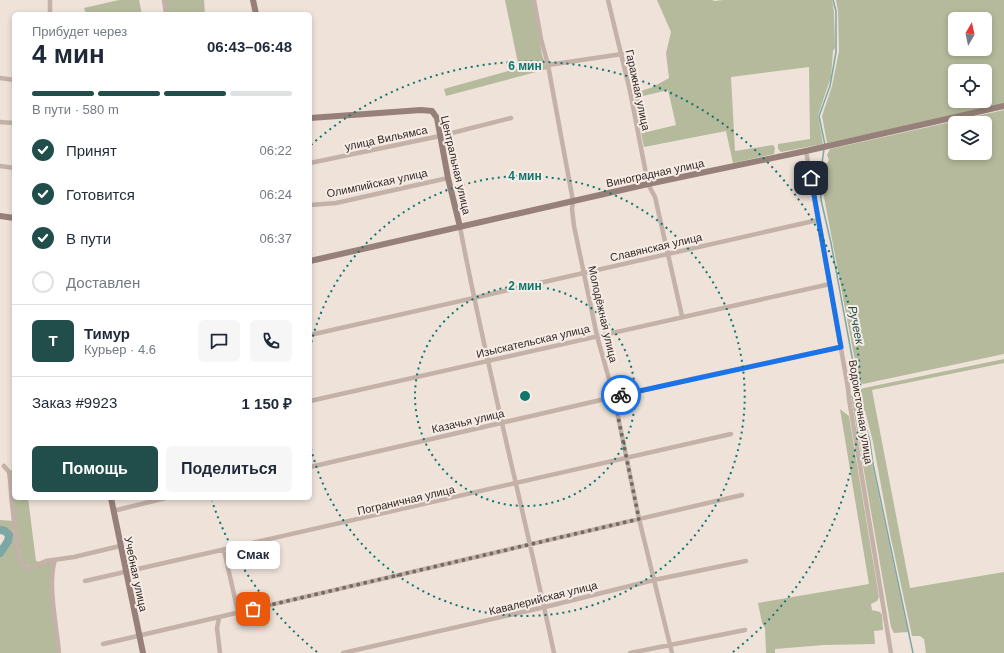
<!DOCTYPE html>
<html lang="ru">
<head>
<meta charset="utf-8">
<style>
	body { margin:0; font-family:Arial,sans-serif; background:#f6f6f7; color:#1f2937; height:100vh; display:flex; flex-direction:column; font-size:15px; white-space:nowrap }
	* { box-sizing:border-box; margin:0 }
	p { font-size:13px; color:#747a83 }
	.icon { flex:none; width:22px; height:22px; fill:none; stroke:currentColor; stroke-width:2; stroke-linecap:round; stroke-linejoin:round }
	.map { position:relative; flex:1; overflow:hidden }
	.side { position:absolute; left:12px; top:12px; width:300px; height:488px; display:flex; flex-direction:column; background:#fff; border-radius:6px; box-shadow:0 2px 6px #0003 }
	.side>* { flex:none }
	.needle { width:26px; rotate:9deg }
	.controls { position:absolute; left:948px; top:12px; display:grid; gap:8px }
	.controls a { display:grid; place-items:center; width:44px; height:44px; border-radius:6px; background:#fff; box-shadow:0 2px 6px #0003; font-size:20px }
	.pin { position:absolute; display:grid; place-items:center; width:34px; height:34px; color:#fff; margin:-17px; border-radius:8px; box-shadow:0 2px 6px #0006 }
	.courier { position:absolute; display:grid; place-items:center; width:40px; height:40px; margin:-20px; border:3px solid #1a73e8; border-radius:50%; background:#fff; color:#222; box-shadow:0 1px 5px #0007 }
	.bubble { position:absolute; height:28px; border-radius:6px; background:#fff; box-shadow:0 2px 6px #0003; font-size:13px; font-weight:800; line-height:28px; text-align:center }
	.overview em { font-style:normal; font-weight:800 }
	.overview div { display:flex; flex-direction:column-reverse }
	.overview { display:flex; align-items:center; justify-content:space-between; height:68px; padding:0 20px }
	h1 { font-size:26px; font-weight:800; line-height:30px }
	.bar { display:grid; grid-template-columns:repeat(4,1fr); gap:6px 4px; align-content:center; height:48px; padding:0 20px }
	.bar i { height:5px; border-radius:3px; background:#e0e1e3 }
	.bar .current { background:#214d4b }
	.bar p { grid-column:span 4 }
	.line { display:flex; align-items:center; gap:10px; padding:0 20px; border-top:1px solid #e0e1e3 }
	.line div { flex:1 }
	.round { display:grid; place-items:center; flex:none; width:42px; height:42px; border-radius:6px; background:#f6f6f7 }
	ol { padding:0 20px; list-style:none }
	li { display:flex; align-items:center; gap:12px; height:44px }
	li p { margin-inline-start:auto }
	li .icon { padding:4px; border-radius:50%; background:#214d4b; color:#fff; stroke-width:4 }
	li:last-child { color:#747a83 }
	li i { width:22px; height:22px; border:2px solid #e0e1e3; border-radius:50% }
	.button { display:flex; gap:8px; margin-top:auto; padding:8px 20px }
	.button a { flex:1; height:46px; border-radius:6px; background:#214d4b; color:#fff; font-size:16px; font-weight:800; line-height:46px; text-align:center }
	.button a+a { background:#f6f6f7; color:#1f2937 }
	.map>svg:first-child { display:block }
</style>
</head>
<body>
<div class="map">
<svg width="1004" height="653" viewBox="0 0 1004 653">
	<rect width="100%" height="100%" fill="#eee2d9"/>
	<!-- green -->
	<path fill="#b4ba9b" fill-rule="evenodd" d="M 119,0 L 139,0 L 142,14 L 86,14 L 84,8 Z
		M 165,0 L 204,0 L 205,14 L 168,14 Z
		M 505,0 L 533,0 L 542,55 L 547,69 L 446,96 L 444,89 L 519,68 Z
		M 657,0 L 712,0 L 715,1 L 723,0 L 832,0 L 834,12 L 835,48 L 833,51 L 831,77 L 818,115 L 823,144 L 781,152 L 778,149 L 778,144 L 810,139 L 809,67 L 731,77 L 735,151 L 773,145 L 775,148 L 774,154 L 733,163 L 726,131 L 644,147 L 634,99 L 635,93 L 653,87 L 669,78 L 666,53 L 671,32 ZM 668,90 L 676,125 L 647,132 L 639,97 Z
		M 836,0 L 1004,0 L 1004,104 L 827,143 L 822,116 L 832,86 L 839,51 L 838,11 ZM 955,19 L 985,19 L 985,49 L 955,49 ZM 955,71 L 985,71 L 985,101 L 955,101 Z
		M 1004,110 L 1004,354 L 863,384 L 859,382 L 823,192 L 824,168 L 829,160 L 827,155 L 830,149 ZM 955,123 L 985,123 L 985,153 L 955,153 Z
		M 1004,359 L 1004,363 L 872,390 L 910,588 L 1004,572 L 1004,653 L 926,653 L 924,639 L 920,636 L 912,636 L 890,534 L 873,442 L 865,411 L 862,411 L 870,443 L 872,464 L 908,632 L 894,633 L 891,627 L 851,396 L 854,391 L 864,388 Z
		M 840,409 L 849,416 L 879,597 L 877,601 L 871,604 L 872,610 L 880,612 L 882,615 L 883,630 L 874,631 L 875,644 L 824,645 L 775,649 L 775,653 L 766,653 L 765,628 L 762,623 L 758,603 L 869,584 Z
		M 9,470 L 14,470 L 14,498 L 28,498 L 36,561 L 39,561 L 32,566 L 25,565 L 20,555 Z
		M 0,520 L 13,521 L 16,551 L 24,569 L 46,563 L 52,562 L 58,653 L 0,653 L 0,556 L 9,541 L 10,535 L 7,530 L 0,528 Z"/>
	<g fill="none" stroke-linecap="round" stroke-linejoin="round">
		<!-- stream -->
		<path stroke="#7ca7a4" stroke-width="1.5" d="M 825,145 L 819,116 L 830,86 L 836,52 L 836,11 L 833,0
			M 824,149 L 820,177 L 821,200 L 831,243 L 862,411 L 870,442 L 873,464 L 913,653"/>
		<!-- river -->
		<path stroke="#7ca7a4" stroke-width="8" d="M 0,530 L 5,531 L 9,535 L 8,541 L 0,553"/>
		<!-- street -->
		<path stroke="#c4b1a7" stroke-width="4.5" d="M 50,0 L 50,14
			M 164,0 L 166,14
			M 534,0 L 541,39 L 548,65 L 573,201 L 572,209 L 574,226 L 597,336 L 614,397 L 639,519 L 672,653
			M 608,0 L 630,91 L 648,184 L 655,197 L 682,316
			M 548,65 L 622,54
			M 0,78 L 14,80
			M 0,122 L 14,123
			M 806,151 L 848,388 L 849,399 L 891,653
			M 310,163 L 440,136 L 511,118
			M 0,166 L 14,168
			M 310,205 L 336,203 L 448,178
			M 460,227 C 487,370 524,511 554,653
			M 310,335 L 818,220
			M 310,401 L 830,284
			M 4,466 L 9,472 L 10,479 L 12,504 L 18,556 L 25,567 L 29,568 L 46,561 L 74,557 L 120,546
			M 310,467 L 696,378 L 841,347
			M 113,511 L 166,498
			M 224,550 L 238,612
			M 55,560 C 47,584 57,627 59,653
			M 85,581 L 731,434
			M 219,618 L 217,628 L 220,653
			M 103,644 L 742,495
			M 343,653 L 545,607 L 654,580 L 746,561
			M 630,653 L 745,630"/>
		<!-- secondary -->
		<path stroke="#978079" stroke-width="6" d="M 253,0 L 256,14
			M 310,118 L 421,110 L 432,111 L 437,118 L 448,178 L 460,227
			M 0,216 L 14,218
			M 310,261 L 648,184 L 806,151 L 1004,106
			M 111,498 L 143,653"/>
	</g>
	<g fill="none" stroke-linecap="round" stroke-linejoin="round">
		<!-- done -->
		<path stroke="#736965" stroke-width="4" stroke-dasharray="0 7.2" d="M 253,609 L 639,519 L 614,397 L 621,395"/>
		<!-- route -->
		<path stroke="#1a73e8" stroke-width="5" d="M 621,395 L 841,347 L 811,178"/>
	</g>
	<!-- distance rings -->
	<g fill="none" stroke="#0f766e" stroke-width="2" stroke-dasharray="2 4">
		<circle cx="525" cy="396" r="110"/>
		<path d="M310 348A220 220 0 1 1 310 444"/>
		<path d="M317 652A330 330 0 0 1 212 501M311 145A330 330 0 1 1 733 652"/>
	</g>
	<g text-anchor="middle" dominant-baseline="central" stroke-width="4" stroke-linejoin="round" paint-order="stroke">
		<!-- street labels -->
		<g font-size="11" fill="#312826" stroke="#f6ece5">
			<text transform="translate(638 90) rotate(78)">Гаражная улица</text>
			<text transform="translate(386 138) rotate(-12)">улица Вильямса</text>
			<text transform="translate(456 165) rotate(77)">Центральная улица</text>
			<text transform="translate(655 173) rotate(-12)">Виноградная улица</text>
			<text transform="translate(377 183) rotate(-12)">Олимпийская улица</text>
			<text transform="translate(656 247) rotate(-13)">Славянская улица</text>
			<text transform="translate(603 314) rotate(77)">Молодёжная улица</text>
			<text transform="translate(533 341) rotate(-13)">Изыскательская улица</text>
			<text transform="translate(861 412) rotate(81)">Водоисточная улица</text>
			<text transform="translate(468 421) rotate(-13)">Казачья улица</text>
			<text transform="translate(406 500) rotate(-13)">Пограничная улица</text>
			<text transform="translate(136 574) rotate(78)">Учебная улица</text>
			<text transform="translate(543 598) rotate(-14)">Кавалерийская улица</text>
		</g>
		<!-- water labels -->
		<g font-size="12" font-style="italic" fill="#214d4b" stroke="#f6ece5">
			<text transform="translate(856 325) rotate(78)">Ручеек</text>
		</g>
	</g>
	<circle cx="525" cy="396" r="6" fill="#0f766e" stroke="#f6ece5" stroke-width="2"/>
	<g font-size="12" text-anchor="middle" font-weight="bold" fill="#0f766e" stroke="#f6ece5" stroke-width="4" stroke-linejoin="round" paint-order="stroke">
		<text x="525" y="70">6 мин</text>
		<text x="525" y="180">4 мин</text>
		<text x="525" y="290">2 мин</text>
	</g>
</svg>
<div class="controls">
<a><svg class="needle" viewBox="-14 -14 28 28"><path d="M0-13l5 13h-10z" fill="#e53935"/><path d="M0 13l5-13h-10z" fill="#747a83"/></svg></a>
<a><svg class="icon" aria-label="locate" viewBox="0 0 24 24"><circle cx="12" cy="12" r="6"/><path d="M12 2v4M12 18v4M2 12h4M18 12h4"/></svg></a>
<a><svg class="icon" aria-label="layers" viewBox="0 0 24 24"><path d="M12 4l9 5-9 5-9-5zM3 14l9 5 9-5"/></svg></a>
</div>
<div class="pin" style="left:253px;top:609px;background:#ea580c"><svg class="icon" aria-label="bag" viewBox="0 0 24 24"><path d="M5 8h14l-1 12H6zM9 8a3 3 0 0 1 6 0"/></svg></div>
<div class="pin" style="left:811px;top:178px;background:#1f2937"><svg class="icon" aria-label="home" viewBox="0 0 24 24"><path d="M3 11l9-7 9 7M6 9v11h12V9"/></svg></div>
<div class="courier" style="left:621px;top:395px"><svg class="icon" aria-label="bike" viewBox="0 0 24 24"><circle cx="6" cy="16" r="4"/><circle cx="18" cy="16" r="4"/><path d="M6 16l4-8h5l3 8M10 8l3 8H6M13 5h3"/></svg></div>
<div class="bubble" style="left:226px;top:541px;width:54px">Смак</div>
<section class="side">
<div class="overview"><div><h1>4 мин</h1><p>Прибудет через</p></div><em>06:43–06:48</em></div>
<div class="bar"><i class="current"></i><i class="current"></i><i class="current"></i><i></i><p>В пути · 580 m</p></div>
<ol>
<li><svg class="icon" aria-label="check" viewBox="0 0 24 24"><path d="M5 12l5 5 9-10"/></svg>Принят<p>06:22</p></li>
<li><svg class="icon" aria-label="check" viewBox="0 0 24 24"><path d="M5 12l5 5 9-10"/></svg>Готовится<p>06:24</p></li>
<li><svg class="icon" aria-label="check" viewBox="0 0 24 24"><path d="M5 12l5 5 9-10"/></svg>В пути<p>06:37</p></li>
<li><i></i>Доставлен</li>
</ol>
<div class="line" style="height:72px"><b class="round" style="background:#214d4b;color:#fff">Т</b><div><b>Тимур</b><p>Курьер · 4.6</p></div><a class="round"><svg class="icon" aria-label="chat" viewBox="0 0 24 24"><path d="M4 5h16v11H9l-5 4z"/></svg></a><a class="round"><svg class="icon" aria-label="phone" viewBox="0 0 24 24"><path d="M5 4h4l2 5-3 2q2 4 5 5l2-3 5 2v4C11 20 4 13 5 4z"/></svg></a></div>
<div class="line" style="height:52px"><div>Заказ #9923</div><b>1 150 ₽</b></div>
<div class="button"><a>Помощь</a><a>Поделиться</a></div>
</section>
</div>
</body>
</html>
